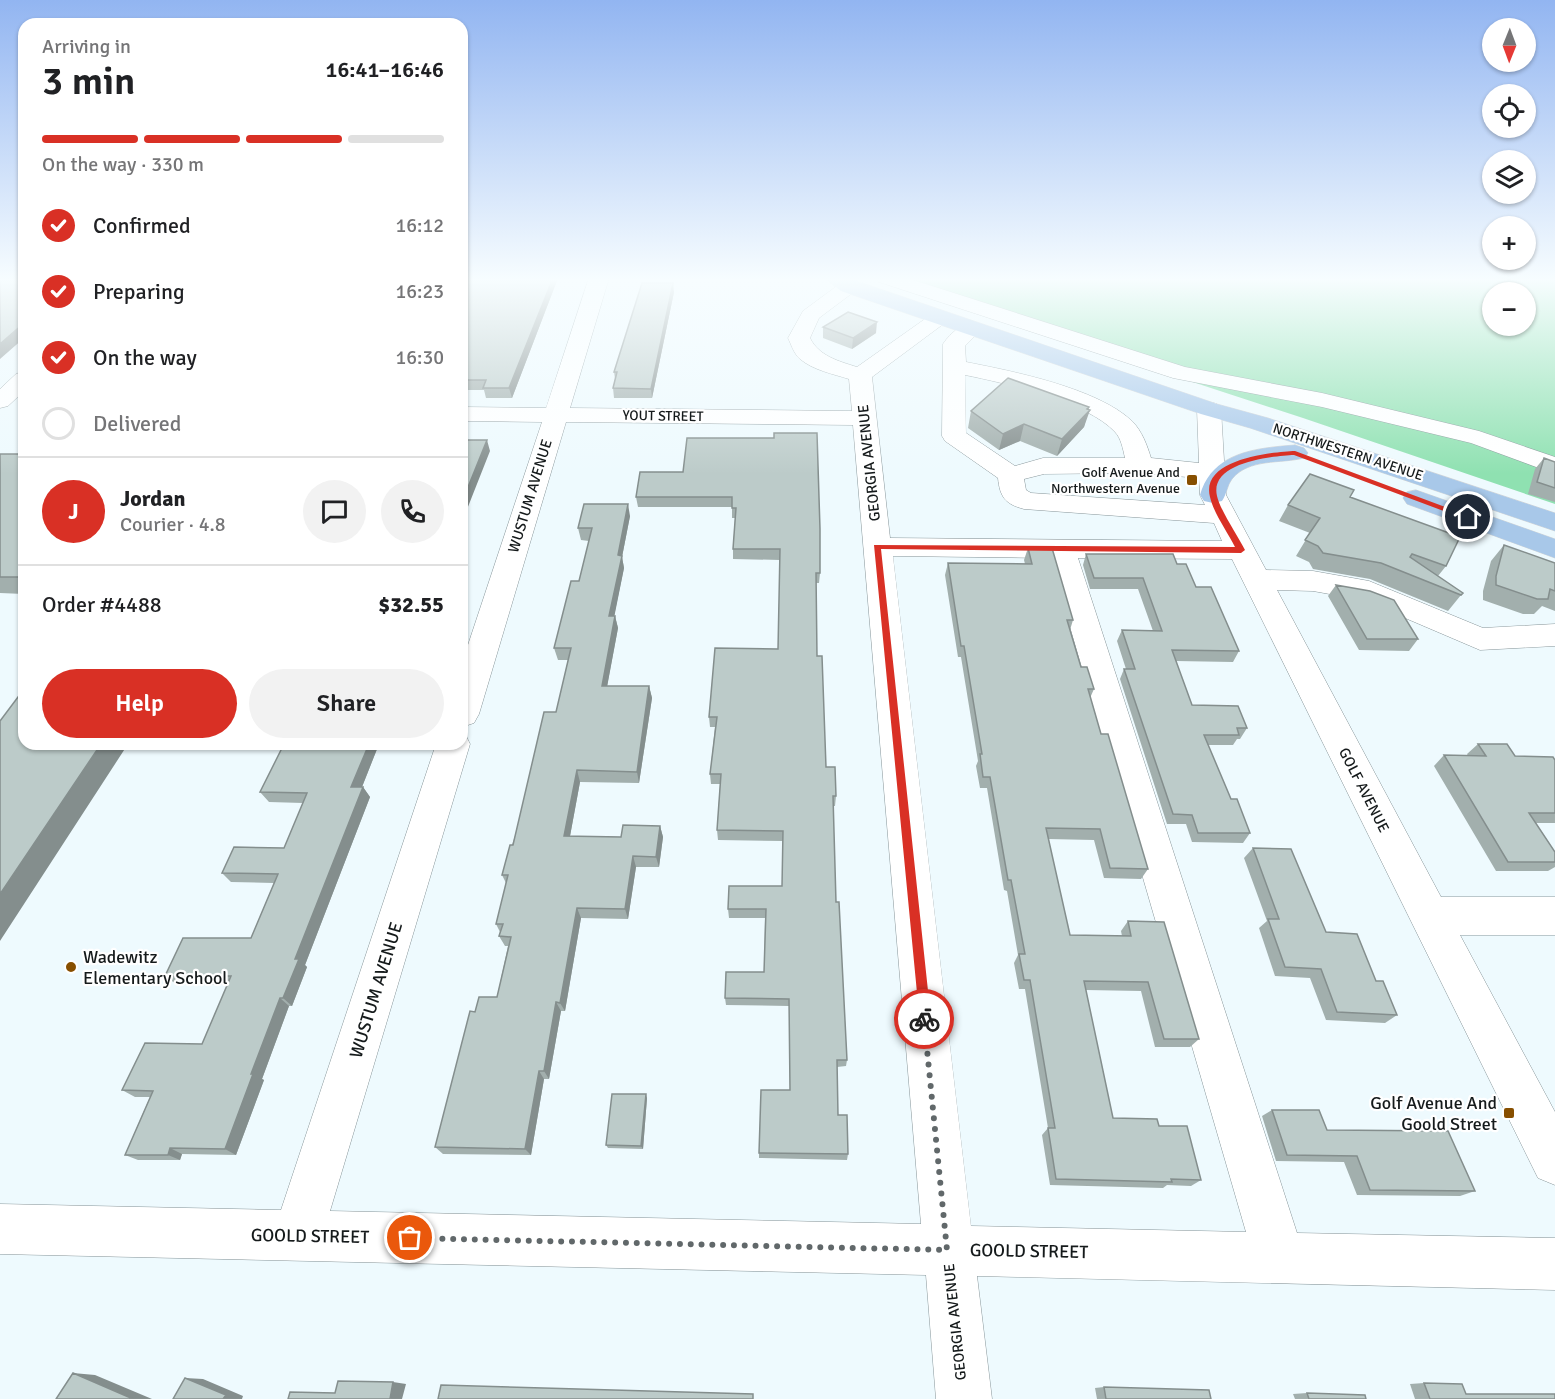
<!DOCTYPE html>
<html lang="en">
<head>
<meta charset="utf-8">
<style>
	body { margin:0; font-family:Signika,sans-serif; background:#f2f2f2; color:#202124; height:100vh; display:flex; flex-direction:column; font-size:22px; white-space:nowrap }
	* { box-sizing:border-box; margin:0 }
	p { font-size:20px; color:#757577 }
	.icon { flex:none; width:33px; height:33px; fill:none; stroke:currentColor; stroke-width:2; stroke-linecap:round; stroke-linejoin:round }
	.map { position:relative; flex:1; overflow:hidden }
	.panel { position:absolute; left:18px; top:18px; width:450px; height:732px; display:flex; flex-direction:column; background:#fff; border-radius:18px; box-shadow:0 2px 4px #0004 }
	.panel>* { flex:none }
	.needle { width:39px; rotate:181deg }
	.tools { position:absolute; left:1482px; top:18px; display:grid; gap:12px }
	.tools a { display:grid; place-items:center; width:54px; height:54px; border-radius:50%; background:#fff; box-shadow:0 2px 4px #0004; font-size:30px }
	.pin { position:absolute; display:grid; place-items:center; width:51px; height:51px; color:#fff; margin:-26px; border:3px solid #fff; border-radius:50%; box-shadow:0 2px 6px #0007 }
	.courier { position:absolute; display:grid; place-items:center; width:60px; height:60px; margin:-30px; border:4px solid #d93025; border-radius:50%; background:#fff; color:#222; box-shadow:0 2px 8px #0007 }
	.headline em { font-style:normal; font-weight:600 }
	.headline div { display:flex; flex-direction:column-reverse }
	.headline { display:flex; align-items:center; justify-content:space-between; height:102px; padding:0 24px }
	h1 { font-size:39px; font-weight:600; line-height:45px }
	.bar { display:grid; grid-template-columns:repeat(4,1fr); gap:9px 6px; align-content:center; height:72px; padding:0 24px }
	.bar i { height:8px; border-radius:4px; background:#e0e0e0 }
	.bar .on { background:#d93025 }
	.bar p { grid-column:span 4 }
	.line { display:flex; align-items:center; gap:15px; padding:0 24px; border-top:2px solid #e0e0e0 }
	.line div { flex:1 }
	.round { display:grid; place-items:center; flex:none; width:63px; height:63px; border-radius:32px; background:#f2f2f2 }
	ol { padding:0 24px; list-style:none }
	li { display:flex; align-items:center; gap:18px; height:66px }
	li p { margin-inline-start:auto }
	li .icon { padding:6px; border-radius:50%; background:#d93025; color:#fff; stroke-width:4 }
	li:last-child { color:#757577 }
	li i { width:33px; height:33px; border:3px solid #e0e0e0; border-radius:50% }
	.primary-button { display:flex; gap:12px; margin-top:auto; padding:12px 24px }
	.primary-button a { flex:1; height:69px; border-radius:36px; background:#d93025; color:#fff; font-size:24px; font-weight:600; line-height:69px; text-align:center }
	.primary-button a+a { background:#f2f2f2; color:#202124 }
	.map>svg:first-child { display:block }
</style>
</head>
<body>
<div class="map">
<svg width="1555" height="1399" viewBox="0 0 1555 1399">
	<rect width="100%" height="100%" fill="#eefafe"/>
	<!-- green -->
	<path fill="#8fe1b1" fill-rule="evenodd" d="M 874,278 L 1555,278 L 1555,504 L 1303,418 ZM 1492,292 L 1526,292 L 1526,326 L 1492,326 Z"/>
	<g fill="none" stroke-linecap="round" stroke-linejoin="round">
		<!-- minor casing -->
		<g stroke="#88969a" stroke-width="1">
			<path id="minor" d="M 589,278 L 609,278 L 570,408 L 852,411 L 849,379 C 833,374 813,370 800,359 C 794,354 791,344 788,338 L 803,311 L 841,283 L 855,283 L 858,287 L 855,291 L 819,318 L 810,338 C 819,356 838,361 857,367 L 932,314 L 939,312 L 946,314 L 949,318 L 946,322 L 872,377 L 890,538 L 1222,541 L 1214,523 L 1024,509 C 1005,504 1000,497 998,478 L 945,441 L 942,436 L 943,344 C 951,332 964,321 978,325 L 982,329 L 965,346 L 966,362 C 1012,371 1097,388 1132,421 C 1142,431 1147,445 1151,458 L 1199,463 L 1197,409 L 1201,404 L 1209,402 L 1217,404 L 1221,409 L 1226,495 L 1266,570 L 1313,571 L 1369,581 L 1483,628 L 1555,624 L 1555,646 L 1480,650 L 1363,600 L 1313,591 L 1277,590 L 1441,897 L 1555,897 L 1555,935 L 1460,935 L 1555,1112 L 1555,1185 L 1538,1178 L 1232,559 L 1078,558 L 1297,1233 L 1555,1238 L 1555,1290 L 977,1276 L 992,1399 L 936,1399 L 926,1275 L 0,1254 L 0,1204 L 281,1210 L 436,744 L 462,744 L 462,733 L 465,734 L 470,744 L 330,1211 L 921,1224 L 853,425 L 566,422 L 479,714 L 474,723 L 462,727 L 462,663 L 542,422 L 462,421 L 462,407 L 546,408 ZM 965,375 C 1005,383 1088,402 1115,432 C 1121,438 1123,449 1125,458 L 1043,458 L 1015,466 L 966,433 ZM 1140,473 L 1199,478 L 1200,495 L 1205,505 L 1031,493 L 1026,490 L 1024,479 L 1044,474 ZM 893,556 L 1050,558 L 1246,1232 L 971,1226 Z
				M 877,278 L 907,278 L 1185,367 L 1322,393 L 1479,431 L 1555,457 L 1555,474 L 1471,443 L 1322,407 L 1173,378 L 879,282 Z
				M 24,372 L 24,391 L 8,406 L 0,408 L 0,389 L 16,374 Z"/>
		</g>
		<!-- major casing -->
		<g stroke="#d5d6d6" stroke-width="1">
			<path id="major" d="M 824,278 L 848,278 L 1217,404 L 1268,418 L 1555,513 L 1555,531 L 1250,428 L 1201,414 L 841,291 Z
				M 1295,445 L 1304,448 L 1308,453 L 1304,458 C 1281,464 1249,458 1232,479 C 1227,485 1227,494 1222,501 L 1213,503 L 1204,501 L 1200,495 C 1212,452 1256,448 1295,445 Z
				M 1416,490 L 1555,539 L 1555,558 L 1407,504 L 1403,498 L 1407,492 Z"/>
		</g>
		<!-- minor -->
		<use href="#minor" fill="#fff" fill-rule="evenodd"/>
		<!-- major -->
		<use href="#major" fill="#a8c8e9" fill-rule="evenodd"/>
	</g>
	<!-- wall -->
	<path fill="#a2afad" d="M 462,278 L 558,278 L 512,398 L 486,398 L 484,390 L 462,390 Z
		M 674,292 L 652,398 L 614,398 L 613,388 L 615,379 L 614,372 Z
		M 823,327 L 876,333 L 852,349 L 823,338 Z
		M 1089,407 L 1084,427 L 1057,456 L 1020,441 L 999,450 L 968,428 L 971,411 Z
		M 687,438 L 820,573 L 819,583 L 816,583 L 817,656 L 826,767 L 836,796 L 835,806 L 833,806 L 836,902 L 847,1060 L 846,1066 L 837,1067 L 838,1115 L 848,1154 L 847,1160 L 759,1158 L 759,1153 L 790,1090 L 789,1006 L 726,1005 L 725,998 L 764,972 L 765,918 L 729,918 L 728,909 L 782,886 L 783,841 L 718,840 L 717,830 L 720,784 L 711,784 L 710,774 L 715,727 L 710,727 L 709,717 L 778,649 L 780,560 L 733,559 L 733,549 L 735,518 L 732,518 L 732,507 L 638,507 L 636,497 L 683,472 Z
		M 0,454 L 24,454 L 24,594 L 0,593 Z
		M 1544,458 L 1555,462 L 1555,502 L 1528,494 L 1535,469 Z
		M 1350,497 L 1446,566 L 1438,576 L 1461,595 L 1448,611 L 1370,579 L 1313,569 L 1309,562 L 1296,556 L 1310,533 L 1279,521 L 1288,505 Z
		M 630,516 L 622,557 L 624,568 L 614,616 L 615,616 L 618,628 L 607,686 L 649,686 L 652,698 L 639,783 L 580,782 L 570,836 L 621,837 L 660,826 L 663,837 L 659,867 L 636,867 L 628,919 L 581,918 L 565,1011 L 561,1011 L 549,1079 L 544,1079 L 531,1155 L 443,1154 L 435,1147 L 475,1012 L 497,997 L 508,946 L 505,946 L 499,936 L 500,932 L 496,924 L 506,883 L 502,875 L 556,712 L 568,660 L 558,660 L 554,648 L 579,581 L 589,541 L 581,540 L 578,528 Z
		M 1504,545 L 1555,563 L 1555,611 L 1542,606 L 1534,614 L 1523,614 L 1483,600 L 1483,591 L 1491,561 Z
		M 1028,548 L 1073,620 L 1070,630 L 1081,667 L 1094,689 L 1090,698 L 1101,734 L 1148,869 L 1141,879 L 1104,878 L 1094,840 L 1048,839 L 1070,935 L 1122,936 L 1121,931 L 1128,921 L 1199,1039 L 1190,1047 L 1155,1047 L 1141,991 L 1086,990 L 1113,1118 L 1159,1126 L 1201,1180 L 1191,1186 L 1167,1185 L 1163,1188 L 1050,1185 L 1042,1135 L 1048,1128 L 1025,989 L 1019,989 L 1014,963 L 1018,955 L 1007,891 L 1004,890 L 987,788 L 980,788 L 976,766 L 978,761 L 961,657 L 958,657 L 945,575 L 948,563 L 1025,564 L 1024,560 Z
		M 1086,554 L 1177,564 L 1196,587 L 1239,651 L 1233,662 L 1176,661 L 1192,705 L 1247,728 L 1240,739 L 1237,739 L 1233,745 L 1208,745 L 1231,799 L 1250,833 L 1243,843 L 1192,842 L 1186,824 L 1167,824 L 1120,679 L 1124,669 L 1126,669 L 1117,641 L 1122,630 L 1153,631 L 1138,589 L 1090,589 L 1083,565 Z
		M 1336,585 L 1418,639 L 1409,651 L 1359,650 L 1328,596 Z
		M 284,744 L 379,744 L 362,787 L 363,787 L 370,797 L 305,965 L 307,967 L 292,1006 L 289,1006 L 262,1079 L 264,1080 L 236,1155 L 182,1154 L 180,1160 L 138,1160 L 125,1155 L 150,1097 L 135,1097 L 122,1090 L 202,1044 L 228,985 L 176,984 L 165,976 L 251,938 L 274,883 L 231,882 L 222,873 L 284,848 L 303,803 L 269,802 L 260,792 Z
		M 1478,744 L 1515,756 L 1555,760 L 1555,823 L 1536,823 L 1555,852 L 1555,867 L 1548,871 L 1496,871 L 1434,766 L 1444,755 L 1468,756 L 1467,754 Z
		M 1253,848 L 1326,932 L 1376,981 L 1397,1015 L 1385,1023 L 1326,1020 L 1310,978 L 1275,976 L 1259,928 L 1267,921 L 1244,858 Z
		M 647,1098 L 643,1149 L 608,1148 L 606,1145 Z
		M 1272,1110 L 1327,1130 L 1475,1191 L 1460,1196 L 1357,1195 L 1344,1162 L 1276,1161 L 1262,1116 Z
		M 1424,1383 L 1466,1394 L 1555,1399 L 1415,1399 L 1410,1384 Z
		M 1104,1387 L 1211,1399 L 1097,1399 L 1095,1388 Z
		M 1307,1393 L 1366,1399 L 1295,1399 L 1293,1394 Z"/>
	<!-- shaded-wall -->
	<path fill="#848e8d" d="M 553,278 L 558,278 L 512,398 L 509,388 Z
		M 673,283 L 674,292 L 652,398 L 651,389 Z
		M 877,322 L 876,333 L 852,349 L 853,338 Z
		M 24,323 L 24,338 L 0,359 L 0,344 Z
		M 1089,407 L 1087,413 L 1090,410 L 1084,427 L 1057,456 L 1062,439 Z
		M 1024,424 L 1020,441 L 999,450 L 1003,434 Z
		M 487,440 L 490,451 L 462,522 L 462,502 Z
		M 628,504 L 630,516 L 622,557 L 624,568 L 612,628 L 609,616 L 618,555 Z
		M 615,616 L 618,628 L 605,698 L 602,686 Z
		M 649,686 L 652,698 L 639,783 L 637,772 Z
		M 101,744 L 128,744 L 0,941 L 0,894 Z
		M 369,744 L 379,744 L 358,797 L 351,787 Z
		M 577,770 L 580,782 L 568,847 L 564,836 Z
		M 363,787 L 370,797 L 305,965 L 307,967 L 292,1006 L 283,998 L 295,959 Z
		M 660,826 L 663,837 L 659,867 L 656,857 Z
		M 633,856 L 636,867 L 628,919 L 625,909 Z
		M 577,908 L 581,918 L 565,1011 L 560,1003 Z
		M 280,998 L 289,1006 L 262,1079 L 264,1080 L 236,1155 L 225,1149 L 251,1074 Z
		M 556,1002 L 561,1011 L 549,1079 L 544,1071 Z
		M 539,1071 L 544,1079 L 531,1155 L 525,1149 Z
		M 646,1094 L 647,1098 L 643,1149 L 641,1146 Z
		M 170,1148 L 182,1154 L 180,1160 L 168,1155 Z
		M 73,1373 L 95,1375 L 152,1399 L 133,1399 Z
		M 185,1378 L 203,1379 L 243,1396 L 242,1399 L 223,1399 Z
		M 393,1382 L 406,1384 L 402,1399 L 390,1399 Z"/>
	<!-- building -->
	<path fill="#bccbc9" stroke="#848e8d" stroke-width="1.5" d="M 0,278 L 24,278 L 24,323 L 0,344 Z
		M 462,278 L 553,278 L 509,388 L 483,388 L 486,380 L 462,380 Z
		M 642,283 L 673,283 L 651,389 L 613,388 L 617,372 L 614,372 Z
		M 848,312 L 877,322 L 853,338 L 823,327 Z
		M 1008,378 L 1089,407 L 1087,409 L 1090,410 L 1062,439 L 1024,424 L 1003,434 L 971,411 Z
		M 774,433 L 817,433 L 820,529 L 820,573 L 816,573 L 817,656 L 822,656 L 826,767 L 835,767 L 836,796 L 833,796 L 836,902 L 839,902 L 847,1060 L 837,1060 L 838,1115 L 847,1115 L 848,1154 L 759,1153 L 761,1090 L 790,1090 L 789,999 L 725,998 L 726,972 L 764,972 L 766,909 L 728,909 L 729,886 L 782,886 L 783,831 L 717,830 L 721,774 L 710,774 L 717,717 L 709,717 L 715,648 L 778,649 L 780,549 L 733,549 L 736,508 L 732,508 L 732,497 L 636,497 L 640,472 L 683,472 L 687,438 L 774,438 Z
		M 462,440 L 487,440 L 462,502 Z
		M 0,454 L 24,454 L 24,577 L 0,577 Z
		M 1544,458 L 1555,462 L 1555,488 L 1537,482 Z
		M 1310,474 L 1354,490 L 1350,497 L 1460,537 L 1446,566 L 1412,554 L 1410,557 L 1463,593 L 1461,595 L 1381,563 L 1323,553 L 1318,546 L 1305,540 L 1320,518 L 1288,505 Z
		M 584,504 L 628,504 L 618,555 L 622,556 L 609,616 L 615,616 L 602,686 L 649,686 L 637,772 L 577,770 L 564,836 L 621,837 L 623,825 L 660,826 L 656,857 L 633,856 L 625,909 L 577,908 L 560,1003 L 556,1002 L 544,1071 L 539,1071 L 525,1149 L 435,1147 L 470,1011 L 475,1012 L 479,997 L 497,997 L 511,937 L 499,936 L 503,924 L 496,924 L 508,875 L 502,875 L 510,845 L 513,845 L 544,712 L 556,712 L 571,648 L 554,648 L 571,581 L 579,581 L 592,528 L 578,528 Z
		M 1504,545 L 1555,563 L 1555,591 L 1550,589 L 1548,599 L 1537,599 L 1496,585 L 1496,576 Z
		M 1028,548 L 1052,548 L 1073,620 L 1067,620 L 1081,667 L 1087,667 L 1094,689 L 1088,689 L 1101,734 L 1108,734 L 1148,869 L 1110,868 L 1100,829 L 1046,828 L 1070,935 L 1131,936 L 1128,921 L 1164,922 L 1199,1039 L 1164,1039 L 1148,982 L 1084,981 L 1113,1118 L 1157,1119 L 1159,1126 L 1187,1126 L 1201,1180 L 1171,1179 L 1172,1182 L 1056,1179 L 1048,1128 L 1055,1128 L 1030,980 L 1024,980 L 1019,954 L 1025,954 L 1011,880 L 1008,880 L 990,777 L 983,777 L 980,754 L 982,754 L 964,646 L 961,646 L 948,563 L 1032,564 Z
		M 1086,554 L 1173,554 L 1177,564 L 1186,564 L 1196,587 L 1211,587 L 1239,651 L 1172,650 L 1192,705 L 1238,706 L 1247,728 L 1237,728 L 1239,735 L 1204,735 L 1231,799 L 1237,799 L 1250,833 L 1198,833 L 1192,815 L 1173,814 L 1124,669 L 1135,669 L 1122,630 L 1162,631 L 1143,578 L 1094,578 Z
		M 1336,585 L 1370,591 L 1394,600 L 1418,639 L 1367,639 Z
		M 24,689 L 24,744 L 101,744 L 0,894 L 0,721 Z
		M 284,744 L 369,744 L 351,787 L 363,787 L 295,959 L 299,959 L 283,998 L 280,998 L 251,1074 L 253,1074 L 225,1149 L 170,1148 L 168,1155 L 125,1155 L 153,1091 L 122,1090 L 145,1043 L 202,1044 L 231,976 L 165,976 L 183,938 L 251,938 L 278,874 L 222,873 L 234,847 L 284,848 L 307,793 L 260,792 Z
		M 1478,744 L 1507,744 L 1515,756 L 1553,757 L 1555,760 L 1555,813 L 1529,813 L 1555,852 L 1555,862 L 1508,862 L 1444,755 L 1486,756 Z
		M 1253,848 L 1291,849 L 1326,932 L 1357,934 L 1376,981 L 1383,981 L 1397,1015 L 1337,1012 L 1321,969 L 1285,967 L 1268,919 L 1279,919 Z
		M 612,1094 L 646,1094 L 641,1146 L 606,1145 Z
		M 1272,1110 L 1319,1110 L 1327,1130 L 1448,1131 L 1475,1191 L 1370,1190 L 1357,1156 L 1287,1155 Z
		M 73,1373 L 133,1399 L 56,1399 Z
		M 185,1378 L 226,1395 L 223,1399 L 173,1399 Z
		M 338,1381 L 393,1382 L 390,1399 L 288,1399 L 290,1392 L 335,1393 Z
		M 1424,1383 L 1462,1384 L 1466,1394 L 1555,1394 L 1555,1399 L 1430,1399 Z
		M 441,1385 L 753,1394 L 753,1399 L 438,1399 Z
		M 1104,1387 L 1209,1390 L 1211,1399 L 1106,1399 Z
		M 1307,1393 L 1365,1395 L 1366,1399 L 1309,1399 Z"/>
	<!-- sky -->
	<linearGradient id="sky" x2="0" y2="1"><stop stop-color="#92b5f1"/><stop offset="0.59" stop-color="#f7fdff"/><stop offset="1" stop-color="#f7fdff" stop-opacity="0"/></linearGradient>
	<rect width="1555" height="474" fill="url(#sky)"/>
	<!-- route -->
	<path fill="#d93025" d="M 1295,451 L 1472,517 L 1465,519 L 1294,455 C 1273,456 1209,462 1217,496 C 1220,510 1238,536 1245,550 L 1241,553 L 881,549 L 931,1019 L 929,1024 L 924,1026 L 920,1024 L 874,545 L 1235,547 C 1227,531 1214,514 1210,497 C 1200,459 1272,452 1295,451 Z"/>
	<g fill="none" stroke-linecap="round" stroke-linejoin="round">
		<!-- done -->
		<path stroke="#61686a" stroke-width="6" stroke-dasharray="0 10.8" d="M 410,1238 L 947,1250 L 924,1019"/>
	</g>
	<!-- markers -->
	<g fill="#874f00" stroke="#fff" stroke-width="2">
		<rect x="1186" y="474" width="12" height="12" rx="3"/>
		<circle cx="71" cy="967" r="6"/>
		<rect x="1503" y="1107" width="12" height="12" rx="3"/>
	</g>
	<g text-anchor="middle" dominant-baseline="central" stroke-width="4.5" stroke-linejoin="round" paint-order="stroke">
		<!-- far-street labels -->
		<g font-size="14" fill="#151a1b" stroke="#fff">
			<text transform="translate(663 416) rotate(1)">YOUT STREET</text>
			<text transform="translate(1348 452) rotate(18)">NORTHWESTERN AVENUE</text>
		</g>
		<!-- far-poi labels -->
		<g font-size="14" fill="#151a1b" stroke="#fff" text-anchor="end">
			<text x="1180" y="472">Golf Avenue And<tspan x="1180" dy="16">Northwestern Avenue</tspan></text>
		</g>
		<!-- street labels -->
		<g font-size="15" fill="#151a1b" stroke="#fff">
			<text transform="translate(869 463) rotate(-96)">GEORGIA AVENUE</text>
			<text transform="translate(530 496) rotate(-73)">WUSTUM AVENUE</text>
			<text transform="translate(1364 790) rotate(63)">GOLF AVENUE</text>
			<text transform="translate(955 1322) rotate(-96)">GEORGIA AVENUE</text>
		</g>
		<!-- near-poi labels -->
		<g font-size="18" fill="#151a1b" stroke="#fff" text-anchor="start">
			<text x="83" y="957">Wadewitz<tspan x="83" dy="21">Elementary School</tspan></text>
			<text x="1497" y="1103" text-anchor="end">Golf Avenue And<tspan x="1497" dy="21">Goold Street</tspan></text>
		</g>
		<!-- near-street labels -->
		<g font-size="18" fill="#151a1b" stroke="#fff">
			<text transform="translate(376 990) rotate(-73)">WUSTUM AVENUE</text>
			<text transform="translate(310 1236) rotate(1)">GOOLD STREET</text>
			<text transform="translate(1029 1251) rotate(1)">GOOLD STREET</text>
		</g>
	</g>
</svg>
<div class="tools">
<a><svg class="needle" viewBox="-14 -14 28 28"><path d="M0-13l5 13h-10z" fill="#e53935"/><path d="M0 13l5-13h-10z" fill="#757577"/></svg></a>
<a><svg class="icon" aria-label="locate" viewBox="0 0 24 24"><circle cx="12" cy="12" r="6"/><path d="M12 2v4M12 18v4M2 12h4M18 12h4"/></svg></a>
<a><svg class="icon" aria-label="layers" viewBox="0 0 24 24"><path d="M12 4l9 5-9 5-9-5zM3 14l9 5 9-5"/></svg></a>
<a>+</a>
<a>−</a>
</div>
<div class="pin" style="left:410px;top:1238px;background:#ea580c"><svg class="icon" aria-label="bag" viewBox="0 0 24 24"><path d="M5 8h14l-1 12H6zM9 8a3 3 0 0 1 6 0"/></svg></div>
<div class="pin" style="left:1468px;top:517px;background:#1f2937"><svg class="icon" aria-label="home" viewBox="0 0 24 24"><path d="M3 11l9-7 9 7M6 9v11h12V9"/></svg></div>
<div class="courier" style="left:924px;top:1019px"><svg class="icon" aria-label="bike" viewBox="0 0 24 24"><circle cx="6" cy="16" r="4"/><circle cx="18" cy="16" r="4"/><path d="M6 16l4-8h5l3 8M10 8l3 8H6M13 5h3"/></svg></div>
<section class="panel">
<div class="headline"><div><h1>3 min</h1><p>Arriving in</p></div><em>16:41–16:46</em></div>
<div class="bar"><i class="on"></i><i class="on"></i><i class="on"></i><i></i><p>On the way · 330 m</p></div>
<ol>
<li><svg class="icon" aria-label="check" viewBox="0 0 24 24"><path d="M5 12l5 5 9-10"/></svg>Confirmed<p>16:12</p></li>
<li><svg class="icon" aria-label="check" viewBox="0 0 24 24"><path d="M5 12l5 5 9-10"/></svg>Preparing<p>16:23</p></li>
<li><svg class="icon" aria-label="check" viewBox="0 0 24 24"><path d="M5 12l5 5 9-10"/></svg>On the way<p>16:30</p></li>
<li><i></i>Delivered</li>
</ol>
<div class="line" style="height:108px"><b class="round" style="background:#d93025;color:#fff">J</b><div><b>Jordan</b><p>Courier · 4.8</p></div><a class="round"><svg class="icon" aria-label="chat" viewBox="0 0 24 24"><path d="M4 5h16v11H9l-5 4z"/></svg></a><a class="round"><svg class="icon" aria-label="phone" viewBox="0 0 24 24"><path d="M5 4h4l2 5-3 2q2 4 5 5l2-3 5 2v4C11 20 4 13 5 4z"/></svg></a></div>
<div class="line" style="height:78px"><div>Order #4488</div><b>$32.55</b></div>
<div class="primary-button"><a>Help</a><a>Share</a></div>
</section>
</div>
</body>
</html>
